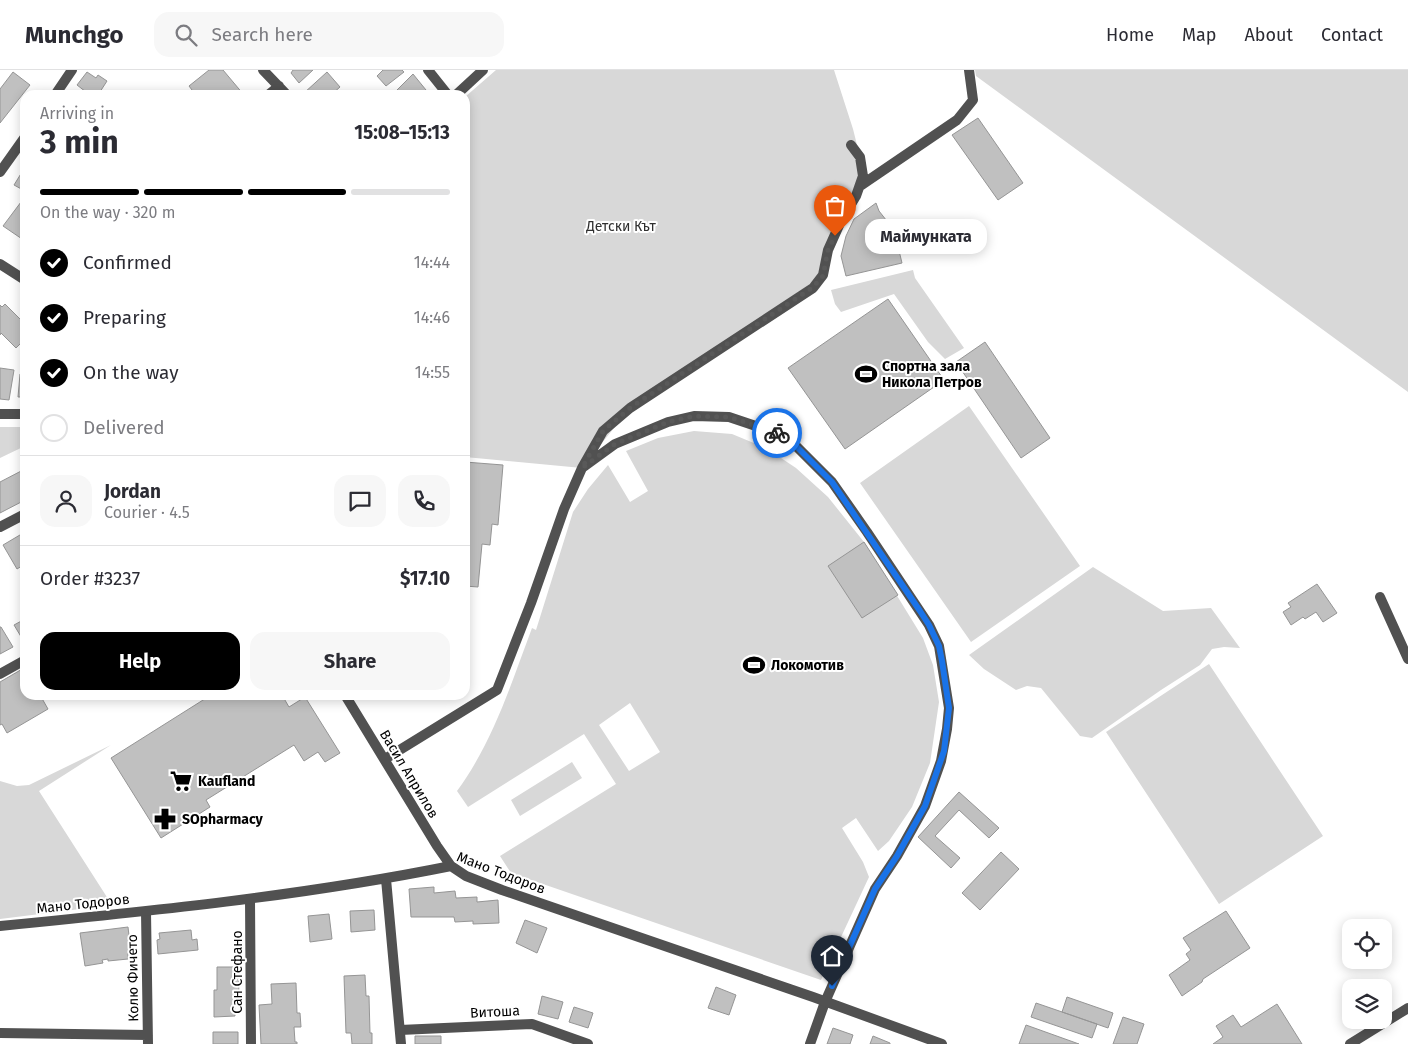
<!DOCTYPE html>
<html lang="en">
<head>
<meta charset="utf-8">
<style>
	body { margin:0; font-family:"Fira Sans",sans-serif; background:#f7f7f7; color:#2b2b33; height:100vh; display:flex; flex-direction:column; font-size:19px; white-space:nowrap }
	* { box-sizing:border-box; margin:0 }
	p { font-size:16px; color:#7c7c81 }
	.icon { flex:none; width:28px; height:28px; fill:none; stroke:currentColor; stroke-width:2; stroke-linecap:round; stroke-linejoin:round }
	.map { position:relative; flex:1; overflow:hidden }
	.drawer { position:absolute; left:20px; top:20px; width:450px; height:610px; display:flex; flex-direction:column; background:#fff; border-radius:15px; box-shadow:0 2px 12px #0003 }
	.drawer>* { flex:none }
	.controls { position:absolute; left:1342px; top:849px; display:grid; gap:10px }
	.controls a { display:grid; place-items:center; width:50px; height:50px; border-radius:10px; background:#fff; box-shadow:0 2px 12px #0003; font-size:25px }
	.pin { position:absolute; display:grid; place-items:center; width:42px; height:42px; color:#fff; margin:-51px -21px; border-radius:50% 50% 50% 0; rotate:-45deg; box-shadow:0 0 5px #0007 }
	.pin .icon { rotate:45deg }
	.courier { position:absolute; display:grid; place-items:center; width:50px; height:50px; margin:-25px; border:4px solid #1a73e8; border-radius:50%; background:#fff; color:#222; box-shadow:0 1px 6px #0007 }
	.bubble { position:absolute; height:35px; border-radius:15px; background:#fff; box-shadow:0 2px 12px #0003; font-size:16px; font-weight:700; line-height:35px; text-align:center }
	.overview em { font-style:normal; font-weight:700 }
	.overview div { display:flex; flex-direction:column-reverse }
	.overview { display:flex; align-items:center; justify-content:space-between; height:85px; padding:0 20px }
	h1 { font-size:32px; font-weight:700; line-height:38px }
	.bar { display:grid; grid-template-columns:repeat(4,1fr); gap:8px 5px; align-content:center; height:60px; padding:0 20px }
	.bar i { height:6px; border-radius:4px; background:#e1e1e2 }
	.bar .selected { background:#000 }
	.bar p { grid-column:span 4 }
	.line { display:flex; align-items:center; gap:12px; padding:0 20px; border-top:1px solid #e1e1e2 }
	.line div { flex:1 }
	.round { display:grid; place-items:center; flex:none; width:52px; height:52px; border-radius:15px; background:#f7f7f7 }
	ol { padding:0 20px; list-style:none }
	li { display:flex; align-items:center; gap:15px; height:55px }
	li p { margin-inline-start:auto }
	li .icon { padding:5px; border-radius:50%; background:#000; color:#fff; stroke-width:4 }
	li:last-child { color:#7c7c81 }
	li i { width:28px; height:28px; border:2px solid #e1e1e2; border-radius:50% }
	.action { display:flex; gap:10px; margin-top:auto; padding:10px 20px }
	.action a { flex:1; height:58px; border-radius:15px; background:#000; color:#fff; font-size:20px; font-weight:700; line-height:58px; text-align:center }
	.action a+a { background:#f7f7f7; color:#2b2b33 }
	header { display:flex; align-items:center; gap:30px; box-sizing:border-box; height:70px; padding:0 25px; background:#fff; border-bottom:1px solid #e1e1e2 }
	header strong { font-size:24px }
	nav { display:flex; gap:28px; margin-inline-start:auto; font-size:18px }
	.search { width:350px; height:45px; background:#f7f7f7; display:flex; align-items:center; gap:12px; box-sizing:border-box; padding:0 18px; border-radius:15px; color:#7c7c81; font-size:19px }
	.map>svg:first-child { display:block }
</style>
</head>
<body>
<header>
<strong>Munchgo</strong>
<div class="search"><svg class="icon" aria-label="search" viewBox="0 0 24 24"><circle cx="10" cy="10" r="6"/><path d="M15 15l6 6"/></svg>Search here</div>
<nav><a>Home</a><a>Map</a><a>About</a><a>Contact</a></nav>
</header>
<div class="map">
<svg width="1408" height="974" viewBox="0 0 1408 974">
	<rect width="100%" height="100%" fill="#fff"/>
	<!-- green -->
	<path fill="#d8d8d8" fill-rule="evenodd" d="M 496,0 L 834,0 L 853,59 L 860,87 L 856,126 L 823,205 L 630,338 L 582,398 L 465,387 L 465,27 Z
		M 975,0 L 1408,0 L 1408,322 L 976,6 Z
		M 913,200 L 915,208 L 964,278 L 945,289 L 928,272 L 894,224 L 841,242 L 835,234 L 831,220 Z
		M 969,336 L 1080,496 L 971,572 L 860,413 Z
		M 0,357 L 25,357 L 25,376 L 0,388 Z
		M 694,361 L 732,364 L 766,378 L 796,398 L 828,427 L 864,472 L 923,568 L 933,595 L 939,632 L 930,693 L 912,737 L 889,771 L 878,781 L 856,748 L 842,758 L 863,792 L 869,807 L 821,910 L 511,803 L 500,786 L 616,714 L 584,664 L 468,737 L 457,721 C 493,672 511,614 532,558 L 536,560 L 573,442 L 588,419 L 608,395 L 630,432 L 648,421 L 626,381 L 658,368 ZM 630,633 L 660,682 L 629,701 L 599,655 Z
		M 1093,497 L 1163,541 L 1211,538 L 1240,578 L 1224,577 L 1212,579 L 1200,595 L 1161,620 L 1092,668 L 1080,666 L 1041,618 L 1027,616 L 1016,620 L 984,599 L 969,585 Z
		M 1209,594 L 1323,766 L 1219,834 L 1106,662 Z
		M 111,675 L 39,721 L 112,835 L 0,849 L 0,711 L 17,716 L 29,715 Z
		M 572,692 L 582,708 L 520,746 L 511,730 Z"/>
	<!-- building -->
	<path fill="#c0c0c0" stroke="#959595" d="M 209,0 L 223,0 L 244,25 L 192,25 L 190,22 L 192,20 L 189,16 Z
		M 293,0 L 313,0 L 299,13 L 291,3 Z
		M 383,0 L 402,0 L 404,2 L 386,16 L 377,6 Z
		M 13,2 L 30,15 L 0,53 L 0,19 Z
		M 87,2 L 96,8 L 98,5 L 107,11 L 98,25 L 84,25 L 86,22 L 77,15 Z
		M 327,2 L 340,17 L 331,25 L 305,25 L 304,23 Z
		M 413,4 L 426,20 L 420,25 L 401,25 L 397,20 Z
		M 978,48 L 1023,113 L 998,130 L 952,65 Z
		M 22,102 L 25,103 L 25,121 L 14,115 Z
		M 21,132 L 25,135 L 25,171 L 3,156 Z
		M 876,133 L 879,141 L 894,160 L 902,193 L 846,206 L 841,186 L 846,166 L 854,149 Z
		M 888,229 L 944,310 L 845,379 L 788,298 Z
		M 5,234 L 25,254 L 25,277 L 21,273 L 16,278 L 1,263 L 0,265 L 0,235 L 2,237 Z
		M 985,272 L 1050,368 L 1021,388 L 956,292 Z
		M 0,298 L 14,300 L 9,330 L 0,329 Z
		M 20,304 L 25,305 L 25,327 L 18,327 Z
		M 465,392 L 503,395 L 498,455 L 492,454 L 490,475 L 482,474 L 478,517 L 465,516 Z
		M 25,399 L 25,430 L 0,443 L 0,412 Z
		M 25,462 L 25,494 L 17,499 L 3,475 Z
		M 864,472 L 898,525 L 862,548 L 828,496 Z
		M 1317,514 L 1337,543 L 1323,552 L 1316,542 L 1305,549 L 1303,547 L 1291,555 L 1283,542 L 1291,537 L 1288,533 Z
		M 25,549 L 25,569 L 23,570 L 14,555 Z
		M 0,557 L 1,557 L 13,577 L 0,584 Z
		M 24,598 L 25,625 L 40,625 L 48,639 L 7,663 L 2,654 L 0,655 L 0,612 Z
		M 211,625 L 282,625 L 289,637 L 305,627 L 340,683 L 325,692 L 318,682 L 304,691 L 294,675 L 206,730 L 210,737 L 161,768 L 111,688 Z
		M 959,722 L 999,758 L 989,768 L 959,740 L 935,766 L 960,788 L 951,798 L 918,767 Z
		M 1001,782 L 1019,799 L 980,840 L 962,823 Z
		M 434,817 L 434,823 L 455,821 L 456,828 L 477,827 L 477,832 L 498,830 L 499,853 L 473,854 L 473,851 L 455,852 L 454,847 L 411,847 L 409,819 Z
		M 374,840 L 375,860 L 351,862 L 350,841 Z
		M 1226,841 L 1250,878 L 1203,909 L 1202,912 L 1182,926 L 1169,905 L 1190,890 L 1186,884 L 1191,880 L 1183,868 Z
		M 329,844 L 332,869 L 310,872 L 308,846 Z
		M 525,850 L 547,858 L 537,883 L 516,873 Z
		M 128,857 L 131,883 L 128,883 L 128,889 L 108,891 L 108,889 L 102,890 L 103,893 L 85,896 L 80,863 Z
		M 191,860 L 192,870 L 197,869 L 198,880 L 158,884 L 157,870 L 160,869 L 159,863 Z
		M 217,897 L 238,897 L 239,923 L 234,923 L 235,946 L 214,947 L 214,920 L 217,920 Z
		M 365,905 L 366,926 L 369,926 L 370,963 L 372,963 L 372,974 L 352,974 L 351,963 L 346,963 L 344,906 Z
		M 296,913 L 297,943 L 300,943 L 301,957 L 294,957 L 295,972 L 297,972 L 297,974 L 261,974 L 259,935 L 272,934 L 271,914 Z
		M 716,917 L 736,925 L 729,945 L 708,938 Z
		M 542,926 L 563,932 L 558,949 L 538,944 Z
		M 1067,927 L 1113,943 L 1108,958 L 1062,942 Z
		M 1036,933 L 1097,954 L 1092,968 L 1031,947 Z
		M 1277,934 L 1302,974 L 1213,974 L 1223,967 L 1216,956 L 1233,945 L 1241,957 Z
		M 574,937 L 593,943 L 588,958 L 569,952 Z
		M 1123,947 L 1144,954 L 1137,974 L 1113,974 Z
		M 1026,955 L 1079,974 L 1019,974 Z
		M 833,958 L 853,965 L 850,974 L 827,974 Z
		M 213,962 L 238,962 L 238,974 L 213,974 Z
		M 415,966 L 441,966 L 441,974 L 415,974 Z
		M 873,966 L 890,973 L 890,974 L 870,974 Z"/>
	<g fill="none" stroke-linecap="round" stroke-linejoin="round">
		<!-- minor -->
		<path stroke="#515151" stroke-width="10" d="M 263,0 L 287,25
			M 428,0 L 448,25
			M 55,25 L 72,0
			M 268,25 L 279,16
			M 456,25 L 483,0
			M 0,102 L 25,67
			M 860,116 L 957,50 L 973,30 L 969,0
			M 0,344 L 25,344
			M 582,398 L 615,374 L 668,352 L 694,346 L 729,347 L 786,366 L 832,412 L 867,462 L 929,555 L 939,576 L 949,638 L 947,659 L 941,691 L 925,736 L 897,786 L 875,819 L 825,932 L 810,974
			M 0,457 L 25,444
			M 1380,527 L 1408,589
			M 0,604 L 25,590
			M 385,689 L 497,620 L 531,533 L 564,439 L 582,398 L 603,361 L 630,338 L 813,218 L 823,205 L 828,180 L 841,151 L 856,126 L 863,106 L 860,87 L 851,75
			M 250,829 L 251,974
			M 146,842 L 148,974
			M 400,960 L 532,954 L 588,974
			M 0,963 L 148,965
			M 1350,974 L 1408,938"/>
		<!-- tertiary -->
		<path stroke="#515151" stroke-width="10" d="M 0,194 L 25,210
			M 345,625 L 437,776 L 451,796 L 466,806 L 502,820 L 813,927 L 942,974
			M 386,809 L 401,974
			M 0,856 C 151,841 302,826 451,796"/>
	</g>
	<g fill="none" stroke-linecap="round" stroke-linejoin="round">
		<!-- done -->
		<path stroke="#595959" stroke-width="5" stroke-dasharray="0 9" d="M 777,363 L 729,347 L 694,346 L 668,352 L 615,374 L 582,398 L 603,361 L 630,338 L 812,218 L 823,206 L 828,180 L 835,166"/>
		<!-- route -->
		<path stroke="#1a73e8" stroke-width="6" d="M 777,363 L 786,366 L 832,412 L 920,541 L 929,555 L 939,576 L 942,591 L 949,638 L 944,681 L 925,736 L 897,786 L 875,819 L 832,916"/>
	</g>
	<!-- icons -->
	<defs>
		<g id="stadium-bare" transform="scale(1.725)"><path d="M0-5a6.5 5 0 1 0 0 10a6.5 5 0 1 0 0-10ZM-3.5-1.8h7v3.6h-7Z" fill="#000" stroke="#fff" stroke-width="2.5" paint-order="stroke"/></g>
		<g id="supermarket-bare" transform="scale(1.725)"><path d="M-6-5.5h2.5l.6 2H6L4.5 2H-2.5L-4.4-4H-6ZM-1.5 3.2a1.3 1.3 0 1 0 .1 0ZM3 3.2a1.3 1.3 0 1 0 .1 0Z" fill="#000" stroke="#fff" stroke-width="2.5" paint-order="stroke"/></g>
		<g id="pharmacy-bare" transform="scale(1.725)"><path d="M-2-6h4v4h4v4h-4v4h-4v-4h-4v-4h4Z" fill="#000" stroke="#fff" stroke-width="2.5" paint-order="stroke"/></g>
	</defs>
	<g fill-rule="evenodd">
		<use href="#stadium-bare" x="866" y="304"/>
		<use href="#stadium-bare" x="754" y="595"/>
		<use href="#supermarket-bare" x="181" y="711"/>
		<use href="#pharmacy-bare" x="165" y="749"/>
	</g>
	<g text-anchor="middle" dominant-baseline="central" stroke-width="4" stroke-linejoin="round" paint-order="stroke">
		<!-- park labels -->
		<g font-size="14" fill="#2f2f2f" stroke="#fff">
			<text x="621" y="156">Детски Кът</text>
		</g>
		<!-- poi labels -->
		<g font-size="14" font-weight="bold" fill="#000" stroke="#fff" text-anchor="start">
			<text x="882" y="296">Спортна зала<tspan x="882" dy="16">Никола Петров</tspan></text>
			<text x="771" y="595">Локомотив</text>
			<text x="198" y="711">Kaufland</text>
			<text x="182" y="749">SOpharmacy</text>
		</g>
		<!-- street labels -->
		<g font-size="14" fill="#000" stroke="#fff">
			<text transform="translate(409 704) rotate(59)">Васил Априлов</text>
			<text transform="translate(501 803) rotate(21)">Мано Тодоров</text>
			<text transform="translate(83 834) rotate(-6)">Мано Тодоров</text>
			<text transform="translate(237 902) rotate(-90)">Сан Стефано</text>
			<text transform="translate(133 908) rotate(-91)">Колю Фичето</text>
			<text transform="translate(495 942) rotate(-3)">Витоша</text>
		</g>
	</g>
</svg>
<div class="controls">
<a><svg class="icon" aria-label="locate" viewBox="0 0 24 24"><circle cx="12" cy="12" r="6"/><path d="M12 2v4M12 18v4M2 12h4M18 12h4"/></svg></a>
<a><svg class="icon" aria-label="layers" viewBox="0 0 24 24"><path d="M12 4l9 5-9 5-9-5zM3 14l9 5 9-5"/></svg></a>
</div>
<div class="pin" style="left:835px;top:166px;background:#ea580c"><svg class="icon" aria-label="bag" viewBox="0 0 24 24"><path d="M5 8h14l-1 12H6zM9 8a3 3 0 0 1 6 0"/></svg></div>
<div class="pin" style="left:832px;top:916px;background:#1f2937"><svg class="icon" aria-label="home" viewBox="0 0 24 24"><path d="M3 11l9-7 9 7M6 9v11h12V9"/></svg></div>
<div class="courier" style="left:777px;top:363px"><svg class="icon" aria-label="bike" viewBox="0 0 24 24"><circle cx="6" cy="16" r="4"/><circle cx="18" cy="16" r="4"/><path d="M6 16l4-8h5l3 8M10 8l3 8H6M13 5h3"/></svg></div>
<div class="bubble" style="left:865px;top:149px;width:122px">Маймунката</div>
<section class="drawer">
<div class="overview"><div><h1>3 min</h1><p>Arriving in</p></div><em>15:08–15:13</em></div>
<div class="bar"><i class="selected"></i><i class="selected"></i><i class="selected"></i><i></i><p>On the way · 320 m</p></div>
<ol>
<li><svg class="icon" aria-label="check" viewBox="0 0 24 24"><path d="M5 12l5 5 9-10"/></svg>Confirmed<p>14:44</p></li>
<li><svg class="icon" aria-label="check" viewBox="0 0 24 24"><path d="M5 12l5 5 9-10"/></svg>Preparing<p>14:46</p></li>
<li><svg class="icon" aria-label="check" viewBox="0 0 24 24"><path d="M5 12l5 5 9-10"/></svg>On the way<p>14:55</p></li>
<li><i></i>Delivered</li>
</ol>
<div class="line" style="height:90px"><a class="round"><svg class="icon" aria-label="person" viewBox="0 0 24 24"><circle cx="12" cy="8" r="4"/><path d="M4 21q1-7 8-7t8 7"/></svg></a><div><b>Jordan</b><p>Courier · 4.5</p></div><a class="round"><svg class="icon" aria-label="chat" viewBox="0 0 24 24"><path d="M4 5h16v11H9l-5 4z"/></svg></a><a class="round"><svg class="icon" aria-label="phone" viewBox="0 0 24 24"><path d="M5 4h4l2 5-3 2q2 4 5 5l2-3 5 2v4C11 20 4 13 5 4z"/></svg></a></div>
<div class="line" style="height:65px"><div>Order #3237</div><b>$17.10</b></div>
<div class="action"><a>Help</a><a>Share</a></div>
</section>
</div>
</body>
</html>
